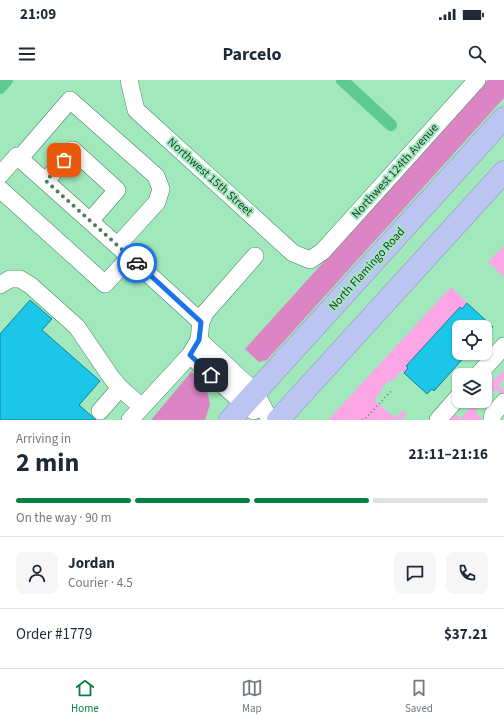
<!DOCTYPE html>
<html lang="en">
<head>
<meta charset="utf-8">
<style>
	body { margin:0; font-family:"Source Sans 3",sans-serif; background:#f6f6f7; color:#1f2937; height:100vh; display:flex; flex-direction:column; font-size:15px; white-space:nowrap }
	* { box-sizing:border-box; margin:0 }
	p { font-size:13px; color:#747a83 }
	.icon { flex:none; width:22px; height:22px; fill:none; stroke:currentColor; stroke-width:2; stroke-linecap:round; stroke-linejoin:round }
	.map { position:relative; height:340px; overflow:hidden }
	.details { display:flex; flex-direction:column; background:#fff; flex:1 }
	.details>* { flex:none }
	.buttons { position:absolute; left:452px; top:240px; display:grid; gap:8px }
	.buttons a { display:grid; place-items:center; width:40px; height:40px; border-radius:8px; background:#fff; box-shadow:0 1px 3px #0004; font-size:20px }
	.pin { position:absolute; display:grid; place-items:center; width:34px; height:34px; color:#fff; margin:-17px; border-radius:8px; box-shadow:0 2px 6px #0006 }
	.courier { position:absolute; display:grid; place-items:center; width:40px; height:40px; margin:-20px; border:3px solid #1a73e8; border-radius:50%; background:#fff; color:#222; box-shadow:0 1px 5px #0007 }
	.summary em { font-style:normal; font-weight:700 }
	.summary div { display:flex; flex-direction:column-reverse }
	.summary { display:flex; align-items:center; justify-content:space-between; height:68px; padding:0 16px }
	h1 { font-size:26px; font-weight:700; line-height:30px }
	.bar { display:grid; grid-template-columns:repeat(4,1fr); gap:6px 4px; align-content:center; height:48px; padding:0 16px }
	.bar i { height:5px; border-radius:3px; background:#e0e1e3 }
	.bar .on { background:#0b8043 }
	.bar p { grid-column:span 4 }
	.line { display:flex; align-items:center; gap:10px; padding:0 16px; border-top:1px solid #e0e1e3 }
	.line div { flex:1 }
	.round { display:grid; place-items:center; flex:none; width:42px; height:42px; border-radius:8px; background:#f6f6f7 }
	.status { display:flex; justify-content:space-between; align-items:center; height:28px; padding:0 20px; background:#fff; direction:ltr }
	.status svg { height:11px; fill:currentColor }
	header { display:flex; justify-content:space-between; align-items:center; height:52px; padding:0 16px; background:#fff; font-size:18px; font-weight:700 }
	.menu { display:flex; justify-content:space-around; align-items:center; height:56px; border-top:1px solid #e0e1e3; background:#fff; font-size:11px; color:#747a83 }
	.menu a { display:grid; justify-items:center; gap:2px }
	.menu .on { color:#0b8043 }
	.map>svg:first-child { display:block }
</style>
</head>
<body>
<div class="status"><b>21:09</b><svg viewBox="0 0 49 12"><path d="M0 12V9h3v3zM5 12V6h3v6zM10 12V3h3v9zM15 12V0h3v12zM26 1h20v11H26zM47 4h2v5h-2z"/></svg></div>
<header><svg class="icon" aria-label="menu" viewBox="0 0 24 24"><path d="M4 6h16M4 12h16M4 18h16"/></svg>Parcelo<svg class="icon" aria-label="search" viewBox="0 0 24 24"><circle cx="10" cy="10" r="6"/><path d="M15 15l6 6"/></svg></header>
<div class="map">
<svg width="504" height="340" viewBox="0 0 504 340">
	<rect width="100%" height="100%" fill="#a1e9bd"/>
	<!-- green -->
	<path fill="#fca6e5" d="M 504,166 L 504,197 L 488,182 Z
		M 451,207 L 467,223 L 462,229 L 460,227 L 406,286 L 408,288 L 404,293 L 401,291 L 392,302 L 389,300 L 380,310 L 381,312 L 374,320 L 395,338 L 402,331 L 407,334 L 401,340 L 328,340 Z
		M 504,290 L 504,299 L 498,305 L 504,310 L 504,313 L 502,315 L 496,309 L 485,321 L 485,312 L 493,304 L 485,296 L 487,294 L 494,300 Z
		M 477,321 L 485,321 L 475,332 L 481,338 L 481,340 L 445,340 L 452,331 L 460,339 Z"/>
	<!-- forest -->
	<path fill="#dc85c5" d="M 488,0 L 504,0 L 504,18 L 267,280 L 259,282 L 245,269 Z
		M 191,292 L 205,302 L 210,324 L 205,340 L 151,340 Z"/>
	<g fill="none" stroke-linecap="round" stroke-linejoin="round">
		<!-- canal -->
		<path stroke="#5dca8e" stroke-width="12" d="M 342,0 L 391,45
			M 0,8 L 7,0"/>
	</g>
	<!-- building -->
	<path fill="#1bc6e9" stroke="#178097" d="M 30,220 L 52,239 L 42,250 L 100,301 L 79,325 L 96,340 L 0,340 L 0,254 Z
		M 467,223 L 493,247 L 459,247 L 459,273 L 468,273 L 434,311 L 432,309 L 427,314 L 404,293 L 408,288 L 406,286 L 460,227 L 462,229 Z"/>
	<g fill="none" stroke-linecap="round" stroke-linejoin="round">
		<!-- minor casing -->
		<g stroke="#418760" stroke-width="18">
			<path id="minor" d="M 129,0 L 136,30 L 293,173 L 310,180 L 323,171 L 477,0
				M 20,78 L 70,20 L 156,96 L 161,109 L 157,122 L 118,165
				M 0,95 L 17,76 L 120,168 L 201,242 L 199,260 L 190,275 L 130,340
				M 46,101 L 73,70 L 117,110 L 90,141
				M 0,109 L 105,204 L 130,177
				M 0,205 L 10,199 L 20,199 L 30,205 L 77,247 L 111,297 L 120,308 L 142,327
				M 201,242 L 205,233 L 255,176
				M 199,260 L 255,312 L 270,340
				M 190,275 L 244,324 L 254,331
				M 478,295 L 504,266
				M 100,331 L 120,308
				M 438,340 L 459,316
				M 492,340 L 493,334 L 504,322"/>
		</g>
		<!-- highway casing -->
		<g stroke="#8595ac" stroke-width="23">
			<path id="highway" d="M 230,340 L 504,38
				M 278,340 L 504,92"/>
		</g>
		<!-- path -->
		<path stroke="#5f9173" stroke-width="2" stroke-dasharray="1 3" stroke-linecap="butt" d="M 362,340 L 365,339 L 392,310"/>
		<!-- minor -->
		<use href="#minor" stroke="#fff" stroke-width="17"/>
		<!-- highway -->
		<use href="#highway" stroke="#bcc4f1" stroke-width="22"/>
	</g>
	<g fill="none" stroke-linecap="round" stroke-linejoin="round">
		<!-- done -->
		<path stroke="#4d7a5f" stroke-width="4" stroke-dasharray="0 7.2" d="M 64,80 L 46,101 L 137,183"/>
		<!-- route -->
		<path stroke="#1a73e8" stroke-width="5" d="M 137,183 L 201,242 L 199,260 L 190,275 L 211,295"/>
	</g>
	<g text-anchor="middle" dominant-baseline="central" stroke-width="4" stroke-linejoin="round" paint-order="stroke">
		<!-- street labels -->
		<g font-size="12" fill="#203e2d" stroke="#a1e9bd">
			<text transform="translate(395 91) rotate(-48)">Northwest 124th Avenue</text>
			<text transform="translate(210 97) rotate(42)">Northwest 15th Street</text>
			<text transform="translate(367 189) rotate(-48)">North Flamingo Road</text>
		</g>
	</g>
</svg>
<div class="buttons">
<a><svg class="icon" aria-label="locate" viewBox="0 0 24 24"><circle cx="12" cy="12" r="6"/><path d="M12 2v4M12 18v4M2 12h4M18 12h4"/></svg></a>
<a><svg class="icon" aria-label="layers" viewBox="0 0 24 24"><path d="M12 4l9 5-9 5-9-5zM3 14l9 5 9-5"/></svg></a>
</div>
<div class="pin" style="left:64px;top:80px;background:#ea580c"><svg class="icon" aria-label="bag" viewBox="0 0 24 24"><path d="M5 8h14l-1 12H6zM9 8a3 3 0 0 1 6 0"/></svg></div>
<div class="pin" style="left:211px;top:295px;background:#1f2937"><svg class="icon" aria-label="home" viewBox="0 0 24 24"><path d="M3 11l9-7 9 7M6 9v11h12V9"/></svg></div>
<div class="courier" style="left:137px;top:183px"><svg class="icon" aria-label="car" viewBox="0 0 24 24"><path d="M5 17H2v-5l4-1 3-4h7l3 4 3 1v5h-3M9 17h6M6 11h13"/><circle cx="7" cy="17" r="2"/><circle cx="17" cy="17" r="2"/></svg></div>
</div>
<section class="details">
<div class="summary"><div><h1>2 min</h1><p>Arriving in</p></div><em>21:11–21:16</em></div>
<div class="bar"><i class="on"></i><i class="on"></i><i class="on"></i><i></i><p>On the way · 90 m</p></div>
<div class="line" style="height:72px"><a class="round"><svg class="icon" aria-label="person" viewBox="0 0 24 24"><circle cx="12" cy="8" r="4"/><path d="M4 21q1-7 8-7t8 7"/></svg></a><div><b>Jordan</b><p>Courier · 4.5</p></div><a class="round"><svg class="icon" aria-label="chat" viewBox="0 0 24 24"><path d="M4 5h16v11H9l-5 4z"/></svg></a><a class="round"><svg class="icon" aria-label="phone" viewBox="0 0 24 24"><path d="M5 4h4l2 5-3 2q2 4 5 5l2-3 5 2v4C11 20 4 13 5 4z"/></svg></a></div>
<div class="line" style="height:52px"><div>Order #1779</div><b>$37.21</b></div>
</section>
<nav class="menu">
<a class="on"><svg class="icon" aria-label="home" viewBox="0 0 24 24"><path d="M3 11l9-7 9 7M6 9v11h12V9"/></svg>Home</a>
<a><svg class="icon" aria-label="map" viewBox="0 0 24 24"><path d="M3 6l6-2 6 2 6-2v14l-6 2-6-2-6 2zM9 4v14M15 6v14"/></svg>Map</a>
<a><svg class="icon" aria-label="saved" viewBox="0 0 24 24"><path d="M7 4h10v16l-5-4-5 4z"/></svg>Saved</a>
</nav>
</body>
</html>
